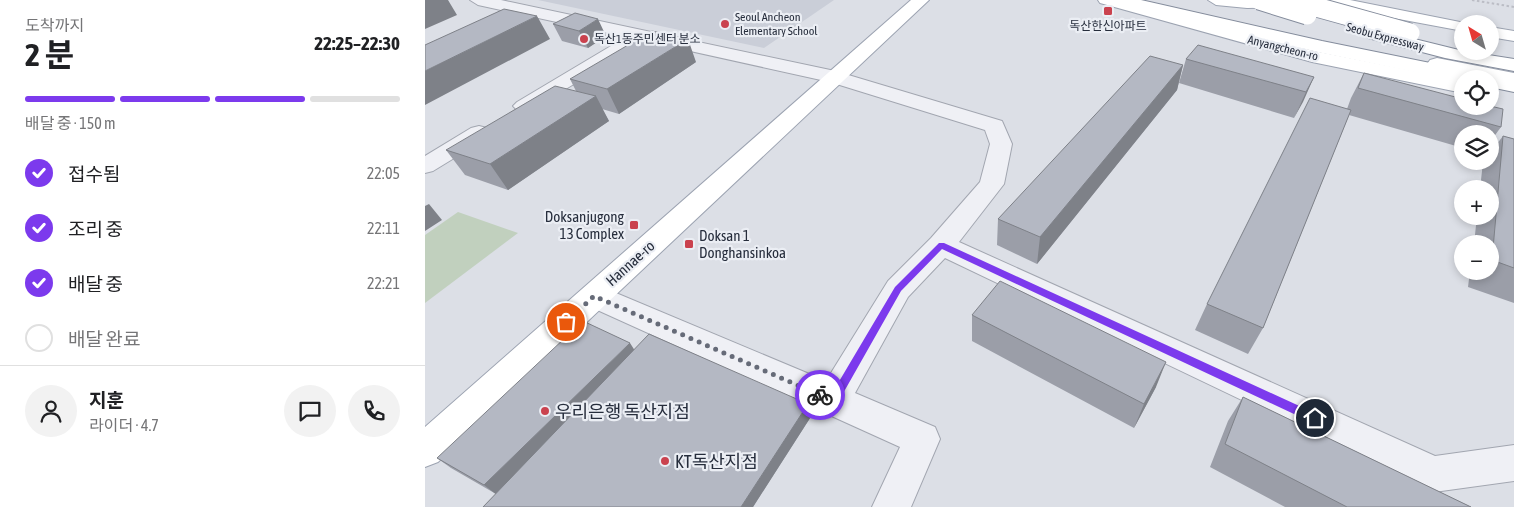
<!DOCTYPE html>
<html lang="ko">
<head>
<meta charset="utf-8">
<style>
	body { margin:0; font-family:"Asap Condensed","Noto Sans KR",sans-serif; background:#f2f2f2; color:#202124; height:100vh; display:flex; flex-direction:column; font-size:19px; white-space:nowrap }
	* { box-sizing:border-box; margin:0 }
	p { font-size:16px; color:#757577 }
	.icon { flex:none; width:28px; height:28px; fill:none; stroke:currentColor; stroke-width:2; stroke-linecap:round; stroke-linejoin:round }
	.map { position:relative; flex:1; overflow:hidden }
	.drawer { display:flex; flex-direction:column; background:#fff; width:425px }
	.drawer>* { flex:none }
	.needle { width:32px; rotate:323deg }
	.controls { position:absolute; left:1029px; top:15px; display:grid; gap:10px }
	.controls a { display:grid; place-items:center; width:45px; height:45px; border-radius:50%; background:#fff; box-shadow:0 2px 8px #0003; font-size:25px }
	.pin { position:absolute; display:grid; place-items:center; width:42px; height:42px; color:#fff; margin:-21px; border:2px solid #fff; border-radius:50%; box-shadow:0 1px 5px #0007 }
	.courier { position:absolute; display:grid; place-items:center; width:50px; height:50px; margin:-25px; border:4px solid #7c3aed; border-radius:50%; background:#fff; color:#222; box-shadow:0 1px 6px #0007 }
	.summary em { font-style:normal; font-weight:700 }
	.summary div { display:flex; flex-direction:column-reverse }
	.summary { display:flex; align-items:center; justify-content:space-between; height:85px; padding:0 25px }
	h1 { font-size:32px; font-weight:700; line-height:38px }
	.bar { display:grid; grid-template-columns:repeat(4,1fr); gap:8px 5px; align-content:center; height:60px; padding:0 25px }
	.bar i { height:6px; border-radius:4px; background:#e0e0e0 }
	.bar .current { background:#7c3aed }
	.bar p { grid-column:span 4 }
	.line { display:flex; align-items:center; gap:12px; padding:0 25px; border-top:1px solid #e0e0e0 }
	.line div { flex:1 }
	.round { display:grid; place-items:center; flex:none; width:52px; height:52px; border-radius:26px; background:#f2f2f2 }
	ol { padding:0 25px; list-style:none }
	li { display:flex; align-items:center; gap:15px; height:55px }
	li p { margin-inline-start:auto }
	li .icon { padding:5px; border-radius:50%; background:#7c3aed; color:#fff; stroke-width:4 }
	li:last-child { color:#757577 }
	li i { width:28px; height:28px; border:2px solid #e0e0e0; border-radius:50% }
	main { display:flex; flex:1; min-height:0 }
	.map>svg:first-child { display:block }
</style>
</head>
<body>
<main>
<section class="drawer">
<div class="summary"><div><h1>2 분</h1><p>도착까지</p></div><em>22:25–22:30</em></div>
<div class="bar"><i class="current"></i><i class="current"></i><i class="current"></i><i></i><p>배달 중 · 150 m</p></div>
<ol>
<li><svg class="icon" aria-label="check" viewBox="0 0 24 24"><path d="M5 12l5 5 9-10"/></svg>접수됨<p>22:05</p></li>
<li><svg class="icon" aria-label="check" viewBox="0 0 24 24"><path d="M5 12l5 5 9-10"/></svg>조리 중<p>22:11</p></li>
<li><svg class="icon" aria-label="check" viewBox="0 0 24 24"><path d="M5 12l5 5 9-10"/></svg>배달 중<p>22:21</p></li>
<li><i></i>배달 완료</li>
</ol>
<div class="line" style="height:90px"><a class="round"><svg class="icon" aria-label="person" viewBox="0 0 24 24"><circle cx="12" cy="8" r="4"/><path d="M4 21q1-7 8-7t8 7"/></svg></a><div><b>지훈</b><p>라이더 · 4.7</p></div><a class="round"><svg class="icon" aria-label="chat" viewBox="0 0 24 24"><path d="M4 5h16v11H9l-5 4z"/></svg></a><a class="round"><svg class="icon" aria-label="phone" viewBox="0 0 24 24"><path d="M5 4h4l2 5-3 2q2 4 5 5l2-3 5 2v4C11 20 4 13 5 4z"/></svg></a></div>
</section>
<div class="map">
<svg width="1089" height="507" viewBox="0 0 1089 507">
	<rect width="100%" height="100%" fill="#dcdfe6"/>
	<!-- built -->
	<path fill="#caced8" d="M 113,0 L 409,0 L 339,48 Z"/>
	<!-- green -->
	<path fill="#c1d0be" d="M 33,212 L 93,233 L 0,303 L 0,235 Z"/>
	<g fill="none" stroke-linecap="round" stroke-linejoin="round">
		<!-- minor casing -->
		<g stroke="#a2a6b0" stroke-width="2">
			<path id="minor" d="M 45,0 L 76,0 L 410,71 L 577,121 L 587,144 L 579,184 L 534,242 L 1010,456 L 1089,445 L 1089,481 L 1009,492 L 520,258 L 483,297 L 430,393 L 510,427 L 515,439 L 486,507 L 447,507 L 475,447 L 159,304 L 154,296 L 159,288 L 169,285 L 179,288 L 401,381 L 463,281 L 506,238 L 555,182 L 565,144 L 560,130 L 405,82 L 220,41 L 106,110 L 99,112 L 92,110 L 88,106 L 92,102 L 201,37 L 53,5 Z
				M 54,126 L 62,128 L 65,133 L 62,138 L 8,171 L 0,173 L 0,156 L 46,128 Z"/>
		</g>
		<!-- major casing -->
		<g stroke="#9ca3b1" stroke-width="2">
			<path id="major" d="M 486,0 L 504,0 L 13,462 L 0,467 L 0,427 Z
				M 673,0 L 700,0 L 889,51 L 1038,81 L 1038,93 L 887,62 L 675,3 Z
				M 783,0 L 925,0 L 1045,24 L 1038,24 L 1038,31 L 904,6 L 822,8 L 791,5 Z
				M 1065,27 L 1089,31 L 1089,41 L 1065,37 Z
				M 1012,58 L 1089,73 L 1089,85 L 1005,68 L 1002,64 L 1005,60 Z"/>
		</g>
		<!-- highway casing -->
		<g stroke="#848c9c" stroke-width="2">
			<path id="highway" d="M 686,0 L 716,0 L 897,41 L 1089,80 L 1089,92 L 1065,87 L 1065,79 L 1038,79 L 1038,82 L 897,53 L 688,3 Z
				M 949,29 L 1038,51 L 1089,59 L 1089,71 L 1020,58 L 943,38 L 940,34 L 943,30 Z"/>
		</g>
		<!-- path -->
		<path stroke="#bbbdc5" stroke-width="2" stroke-dasharray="2.5 2.5" stroke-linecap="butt" d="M 1047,0 L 1089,7"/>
		<!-- minor -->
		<use href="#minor" fill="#eff0f5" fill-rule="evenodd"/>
		<!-- major -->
		<use href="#major" fill="#fff" fill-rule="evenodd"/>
		<!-- highway -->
		<use href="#highway" fill="#fff" fill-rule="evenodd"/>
		<!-- highway-bridge casing -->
		<g stroke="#848c9c" stroke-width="21" stroke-linecap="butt">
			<path id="highway-bridge" d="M 834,0 L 882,15
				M 866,0 L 985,33"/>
		</g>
		<!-- highway-bridge -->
		<use href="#highway-bridge" stroke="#fff" stroke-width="19"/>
	</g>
	<!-- wall -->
	<path fill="#9b9ea8" d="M 128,24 L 181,36 L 163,48 L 137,41 Z
		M 761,59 L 889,77 L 869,118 L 754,83 Z
		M 271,62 L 194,114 L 177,109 L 184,121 L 83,190 L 40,175 L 21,150 L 151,91 L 145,79 Z
		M 758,65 L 752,90 L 612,264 L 572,245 L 573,219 Z
		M 939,73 L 1076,127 L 1065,142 L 1065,134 L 1038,134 L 1038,148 L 924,115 L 838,328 L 823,354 L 770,330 L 782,304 L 922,109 L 926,98 Z
		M 1078,136 L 1089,139 L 1089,303 L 1043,287 L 1045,271 L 1065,271 L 1065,244 L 1049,244 L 1052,216 L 1065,216 L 1065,189 L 1055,189 L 1058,162 L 1059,161 L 1065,161 L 1065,153 Z
		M 547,315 L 731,387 L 709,428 L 547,341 Z
		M 209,349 L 383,404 L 387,415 L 328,507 L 58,507 L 71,494 L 26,468 L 12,458 Z
		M 818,397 L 1046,507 L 860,507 L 785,467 L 803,421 Z"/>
	<!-- shaded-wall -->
	<path fill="#7e8188" d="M 0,0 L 23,0 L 32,15 L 0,29 Z
		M 112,16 L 125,39 L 0,105 L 0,71 Z
		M 173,19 L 181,36 L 163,48 L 154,31 Z
		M 263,39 L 271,62 L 194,114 L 182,89 Z
		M 758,65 L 752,90 L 612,264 L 615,237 Z
		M 889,77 L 878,102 L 869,118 L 881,92 Z
		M 171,96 L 184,121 L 83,190 L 65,164 Z
		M 4,204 L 17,220 L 0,231 L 0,206 Z
		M 205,343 L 212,354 L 72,495 L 59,485 Z
		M 741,362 L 731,387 L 709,428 L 719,404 Z
		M 383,404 L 387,415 L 328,507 L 316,507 Z"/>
	<!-- building -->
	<path fill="#b4b8c3" stroke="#7e8188" d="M 79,9 L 112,16 L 0,71 L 0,45 Z
		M 150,13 L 173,19 L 154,31 L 128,24 Z
		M 227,31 L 263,39 L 182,89 L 145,79 Z
		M 773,45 L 889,77 L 881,92 L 761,59 Z
		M 725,56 L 758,65 L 615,237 L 573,219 Z
		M 939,73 L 1038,99 L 1038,106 L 1065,106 L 1078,109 L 1076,127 L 933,88 Z
		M 130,86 L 171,96 L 65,164 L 21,150 Z
		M 885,98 L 926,110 L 838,328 L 782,304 Z
		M 1078,136 L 1089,139 L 1089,268 L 1067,260 Z
		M 575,281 L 741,362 L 719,404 L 547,315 Z
		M 158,321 L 205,343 L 59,485 L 12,458 Z
		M 224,334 L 383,404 L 316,507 L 58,507 Z
		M 818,397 L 1046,507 L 922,507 L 800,444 Z"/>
	<!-- route -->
	<path fill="#7c3aed" d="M 514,243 L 519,243 L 894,415 L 894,422 L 886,422 L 517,249 L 476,291 L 412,404 L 408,405 L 392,398 L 392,392 L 395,391 L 406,395 L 470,287 Z"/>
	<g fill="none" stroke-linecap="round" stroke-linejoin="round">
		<!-- done -->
		<path stroke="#666b78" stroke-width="5" stroke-dasharray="0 9" d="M 141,322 L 169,296 L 395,395"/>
	</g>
	<!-- markers -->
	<g fill="#ca424e" stroke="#ebeef4" stroke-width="2">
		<rect x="678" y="6" width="10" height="10" rx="2.5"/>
		<circle cx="300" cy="24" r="5"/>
		<circle cx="159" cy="39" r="5"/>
		<rect x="204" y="220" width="10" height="10" rx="2.5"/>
		<rect x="259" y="239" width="10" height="10" rx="2.5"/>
		<circle cx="120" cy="411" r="5"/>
		<circle cx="240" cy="461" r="5"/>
	</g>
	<g text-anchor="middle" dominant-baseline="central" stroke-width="4.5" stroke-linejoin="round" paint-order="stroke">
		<!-- far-poi labels -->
		<g font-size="12" fill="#262d3c" stroke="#ebeef4" text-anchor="start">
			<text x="310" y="17">Seoul Ancheon<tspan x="310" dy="14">Elementary School</tspan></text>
			<text x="683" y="26" text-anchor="middle">독산한신아파트</text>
			<text x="169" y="39">독산1동주민센터 분소</text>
		</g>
		<!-- far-street labels -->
		<g font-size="12" fill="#262d3c" stroke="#ebeef4">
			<text transform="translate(960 37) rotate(15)">Seobu Expressway</text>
			<text transform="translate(858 48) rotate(14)">Anyangcheon-ro</text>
		</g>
		<!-- poi labels -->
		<g font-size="15" fill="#262d3c" stroke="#ebeef4" text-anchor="end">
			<text x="199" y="216">Doksanjugong<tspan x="199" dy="17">13 Complex</tspan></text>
			<text x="274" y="235" text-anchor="start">Doksan 1<tspan x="274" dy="17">Donghansinkoa</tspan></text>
		</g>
		<!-- street labels -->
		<g font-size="15" fill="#262d3c" stroke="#ebeef4">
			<text transform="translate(205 263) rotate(-42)">Hannae-ro</text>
		</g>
		<!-- near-poi labels -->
		<g font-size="18" fill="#262d3c" stroke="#ebeef4" text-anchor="start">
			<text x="130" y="411">우리은행 독산지점</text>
			<text x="250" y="461">KT독산지점</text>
		</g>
	</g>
</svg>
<div class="controls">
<a><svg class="needle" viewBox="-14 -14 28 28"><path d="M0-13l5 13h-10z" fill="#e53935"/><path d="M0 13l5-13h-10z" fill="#757577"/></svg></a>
<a><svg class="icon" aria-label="locate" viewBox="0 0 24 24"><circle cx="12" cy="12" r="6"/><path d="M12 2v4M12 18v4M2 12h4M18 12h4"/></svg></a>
<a><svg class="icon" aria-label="layers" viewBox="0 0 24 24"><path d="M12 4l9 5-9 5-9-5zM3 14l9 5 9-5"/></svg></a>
<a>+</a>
<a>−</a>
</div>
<div class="pin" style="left:141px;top:322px;background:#ea580c"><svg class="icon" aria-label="bag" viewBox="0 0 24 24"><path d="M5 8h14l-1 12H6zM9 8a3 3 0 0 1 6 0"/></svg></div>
<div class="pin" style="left:890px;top:418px;background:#1f2937"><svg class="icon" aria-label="home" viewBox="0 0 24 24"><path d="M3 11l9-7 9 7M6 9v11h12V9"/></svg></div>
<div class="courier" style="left:395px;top:395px"><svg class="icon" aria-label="bike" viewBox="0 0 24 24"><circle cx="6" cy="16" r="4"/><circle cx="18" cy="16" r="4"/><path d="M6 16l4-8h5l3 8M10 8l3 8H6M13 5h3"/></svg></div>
</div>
</main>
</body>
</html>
